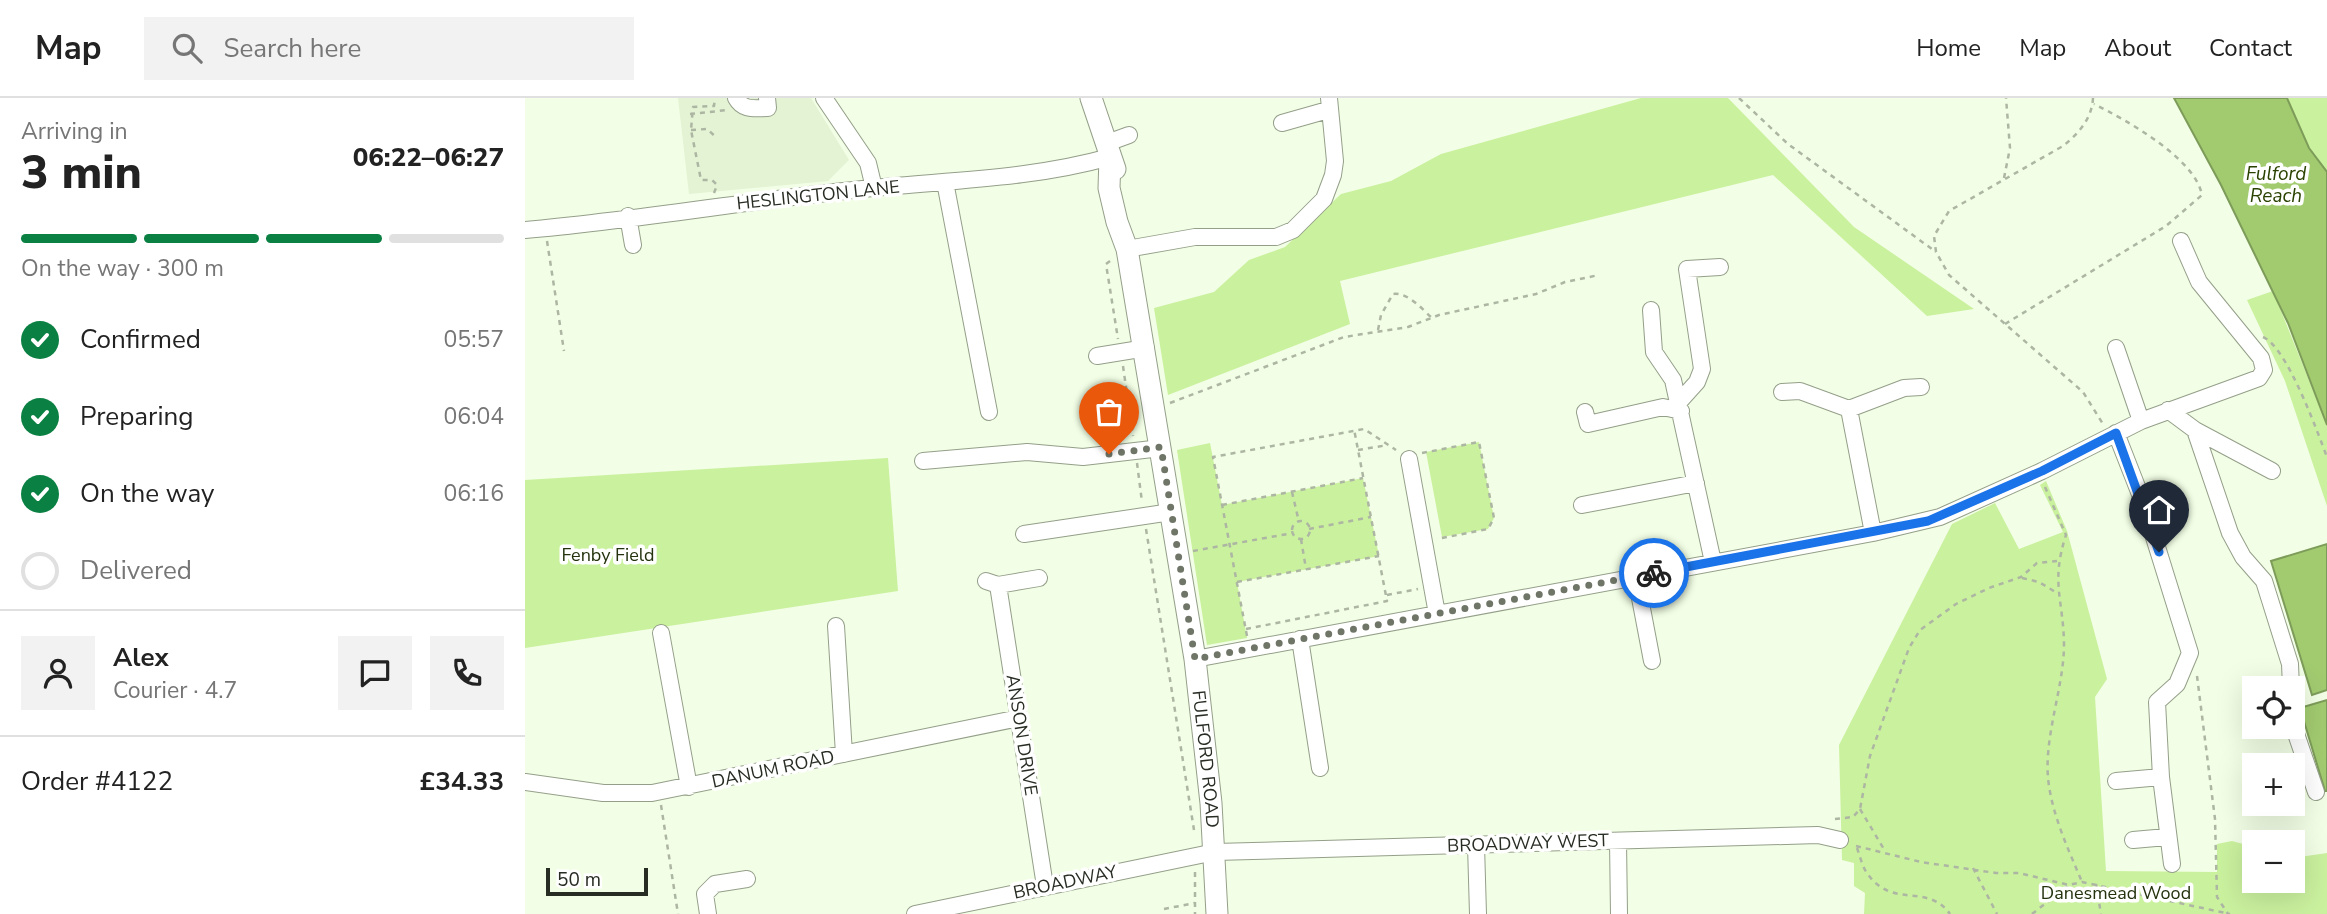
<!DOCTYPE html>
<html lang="en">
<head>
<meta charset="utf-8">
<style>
	body { margin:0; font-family:"Nunito Sans",sans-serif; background:#f2f2f2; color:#222; height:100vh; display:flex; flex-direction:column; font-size:26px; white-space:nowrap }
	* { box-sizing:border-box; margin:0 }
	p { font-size:23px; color:#767676 }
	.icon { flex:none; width:38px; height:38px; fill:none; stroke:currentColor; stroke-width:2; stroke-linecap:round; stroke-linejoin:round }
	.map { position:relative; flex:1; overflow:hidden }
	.drawer { display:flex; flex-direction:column; background:#fff; width:525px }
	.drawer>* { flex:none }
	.buttons { position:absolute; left:1717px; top:578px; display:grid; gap:14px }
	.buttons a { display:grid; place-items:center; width:63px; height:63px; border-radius:0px; background:#fff; box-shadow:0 7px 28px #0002; font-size:35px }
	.scale { position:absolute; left:21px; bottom:18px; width:102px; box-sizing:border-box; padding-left:7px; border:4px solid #282d24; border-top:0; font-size:19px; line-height:24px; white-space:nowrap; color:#282d24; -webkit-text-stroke:5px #fff; paint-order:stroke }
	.pin { position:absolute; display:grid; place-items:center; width:60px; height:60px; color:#fff; margin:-72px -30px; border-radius:50% 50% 50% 0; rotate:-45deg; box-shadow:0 0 7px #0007 }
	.pin .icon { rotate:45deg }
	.courier { position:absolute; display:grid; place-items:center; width:70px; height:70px; margin:-35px; border:5px solid #1a73e8; border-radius:50%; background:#fff; color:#222; box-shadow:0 2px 9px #0007 }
	.head em { font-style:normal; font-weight:800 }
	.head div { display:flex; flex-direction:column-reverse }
	.head { display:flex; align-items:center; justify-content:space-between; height:119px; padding:0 21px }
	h1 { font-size:46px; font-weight:800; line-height:52px }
	.bar { display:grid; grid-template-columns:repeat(4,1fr); gap:10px 7px; align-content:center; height:84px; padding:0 21px }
	.bar i { height:9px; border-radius:5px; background:#e0e0e0 }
	.bar .on { background:#0b8043 }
	.bar p { grid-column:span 4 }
	.line { display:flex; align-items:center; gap:18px; padding:0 21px; border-top:2px solid #e0e0e0 }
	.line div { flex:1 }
	.round { display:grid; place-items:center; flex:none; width:74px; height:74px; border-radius:0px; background:#f2f2f2 }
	ol { padding:0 21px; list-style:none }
	li { display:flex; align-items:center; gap:21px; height:77px }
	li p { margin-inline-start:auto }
	li .icon { padding:7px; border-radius:50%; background:#0b8043; color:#fff; stroke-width:4 }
	li:last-child { color:#767676 }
	li i { width:38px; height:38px; border:4px solid #e0e0e0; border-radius:50% }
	header { display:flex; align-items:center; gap:42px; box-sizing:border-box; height:98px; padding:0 35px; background:#fff; border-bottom:2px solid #e0e0e0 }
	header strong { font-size:33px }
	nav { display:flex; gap:38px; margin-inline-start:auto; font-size:24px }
	.search { width:490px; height:63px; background:#f2f2f2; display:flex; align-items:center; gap:18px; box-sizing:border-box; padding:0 24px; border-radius:0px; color:#767676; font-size:26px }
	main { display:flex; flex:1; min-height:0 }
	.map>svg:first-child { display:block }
</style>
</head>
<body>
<header>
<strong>Map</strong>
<div class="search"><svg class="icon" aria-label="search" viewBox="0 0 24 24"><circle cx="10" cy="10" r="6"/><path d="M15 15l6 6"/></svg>Search here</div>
<nav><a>Home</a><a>Map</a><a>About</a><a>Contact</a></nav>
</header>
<main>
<section class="drawer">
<div class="head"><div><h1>3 min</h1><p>Arriving in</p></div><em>06:22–06:27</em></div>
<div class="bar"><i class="on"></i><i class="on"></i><i class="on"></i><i></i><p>On the way · 300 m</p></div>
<ol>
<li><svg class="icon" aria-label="check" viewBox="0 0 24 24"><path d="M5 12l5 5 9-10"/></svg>Confirmed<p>05:57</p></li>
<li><svg class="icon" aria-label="check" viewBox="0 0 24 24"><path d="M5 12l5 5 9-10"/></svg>Preparing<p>06:04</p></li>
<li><svg class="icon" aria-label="check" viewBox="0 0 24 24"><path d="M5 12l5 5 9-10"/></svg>On the way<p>06:16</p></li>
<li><i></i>Delivered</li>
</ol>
<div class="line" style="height:126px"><a class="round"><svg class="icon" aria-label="person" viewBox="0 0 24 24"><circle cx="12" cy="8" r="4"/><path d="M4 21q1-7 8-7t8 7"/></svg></a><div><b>Alex</b><p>Courier · 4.7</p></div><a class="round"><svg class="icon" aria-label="chat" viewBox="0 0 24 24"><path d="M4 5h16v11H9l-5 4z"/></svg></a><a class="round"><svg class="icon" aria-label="phone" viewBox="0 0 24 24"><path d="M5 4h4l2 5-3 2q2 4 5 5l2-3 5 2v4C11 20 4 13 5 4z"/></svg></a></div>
<div class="line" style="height:91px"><div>Order #4122</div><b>£34.33</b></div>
</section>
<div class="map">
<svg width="1802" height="816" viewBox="0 0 1802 816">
	<rect width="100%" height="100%" fill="#f2fee5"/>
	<!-- built -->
	<path fill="#e3f3d3" d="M 153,0 L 286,0 L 324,62 L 303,83 L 164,96 Z"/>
	<!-- green -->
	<path fill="#caf19e" d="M 1116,0 L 1203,0 L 1329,129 L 1449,211 L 1402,218 L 1248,77 L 815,183 L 825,226 L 643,297 L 629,210 L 689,194 L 724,162 L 760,149 L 816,96 L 866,83 L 916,56 Z
		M 1762,0 L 1802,0 L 1802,74 L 1784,50 Z
		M 1748,193 L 1802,327 L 1802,408 L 1760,283 L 1722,202 Z
		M 954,344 L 969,420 L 963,431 L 917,439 L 901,354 Z
		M 685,345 L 697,407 L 838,380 L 854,458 L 712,484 L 722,540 L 682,547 L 652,352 Z
		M 363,360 L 373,493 L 0,550 L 0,382 Z
		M 1521,383 L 1542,433 L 1582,581 L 1570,599 L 1581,773 L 1692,774 L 1692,746 L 1707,743 L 1718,746 L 1723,768 L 1729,767 L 1729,782 L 1768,782 L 1768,760 L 1802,755 L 1802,816 L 1339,816 L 1340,795 L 1329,788 L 1329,765 L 1317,762 L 1314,647 L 1427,426 L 1470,405 L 1494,451 L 1538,434 L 1515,387 Z"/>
	<!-- water -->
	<path fill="#a2cb70" stroke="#7d9c59" stroke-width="2" d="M 1649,0 L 1762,0 L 1784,50 L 1802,74 L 1802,327 L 1763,225 L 1696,87 Z
		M 1802,446 L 1802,592 L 1787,597 L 1746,463 Z
		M 1802,602 L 1802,693 L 1800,693 L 1775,610 Z"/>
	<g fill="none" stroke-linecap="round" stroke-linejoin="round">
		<!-- minor casing -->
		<g stroke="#949f89" stroke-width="18">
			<path id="minor" d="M 211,0 C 218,13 230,10 243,10 L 242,0
				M 299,0 L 343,65 L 349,90
				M 757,25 L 803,12
				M 582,45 L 604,37
				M 420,84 L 464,314
				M 103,118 L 108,147
				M 0,132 C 116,122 232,101 348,90 C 428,82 506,81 585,59
				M 602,151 L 670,139 L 751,139 L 768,132 L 799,101 L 808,77 L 810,63 L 804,0
				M 1126,212 L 1129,254 L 1148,282 L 1188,464
				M 1591,250 L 1616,323
				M 572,258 L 621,250
				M 1257,294 L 1275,293 L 1324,311 L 1348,435
				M 1154,304 L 1172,284 L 1177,271 L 1162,171 L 1195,169
				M 1324,311 L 1379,290 L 1396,289
				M 1643,312 L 1670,332 L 1705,435 L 1718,459 L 1739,483 L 1765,566 L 1766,590
				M 1060,314 L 1063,326 L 1138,309 L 1156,313
				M 1670,332 L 1747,373
				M 1591,335 L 1618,404 L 1665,555 L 1652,586 L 1632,604 L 1636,679 L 1647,766
				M 884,361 L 912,516
				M 398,363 L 502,354 L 558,359 L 636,350
				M 1057,407 L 1171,385
				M 499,436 L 646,414
				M 1111,479 L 1127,563
				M 461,483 L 473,487 L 514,480
				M 473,487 L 520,788
				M 311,528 L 319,656
				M 136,535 L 164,689
				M 775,541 L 795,670
				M 670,561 L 1348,435 L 1415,419 L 1517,373 L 1616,323 L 1734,280 L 1739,272 L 1736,260 L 1674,184 L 1656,143
				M 1768,627 L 1791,694
				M 1591,683 L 1636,679
				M 0,684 L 78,695 L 127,695 L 494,620
				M 1608,742 L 1642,739
				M 1093,743 L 1094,816
				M 951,747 L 953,816
				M 183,816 L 180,796 L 190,786 L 222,781
				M 390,816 L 690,754 L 1293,737 L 1315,742"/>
		</g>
		<!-- major casing -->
		<g stroke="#949f89" stroke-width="23">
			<g id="major">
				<path d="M 566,0 L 590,71"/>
				<path id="s1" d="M 585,59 L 584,90 L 592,124 L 602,151 L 670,561 L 686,705 L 692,816"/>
			</g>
		</g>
		<!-- path -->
		<path stroke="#adb6a3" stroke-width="2.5" stroke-dasharray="5 5" stroke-linecap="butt" d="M 1214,0 L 1263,46 L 1411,154
			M 1568,0 C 1567,21 1553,36 1538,48 L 1424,113 L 1409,138 L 1411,154 L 1424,177 L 1558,294 L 1578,326
			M 165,16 L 203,12
			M 166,32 L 182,31 L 191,39
			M 1479,80 L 1485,50 L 1481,0
			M 189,95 L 192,87 L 187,82 L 176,82 L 166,32 L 168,9 L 189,8 L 190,0
			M 22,143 L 39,253
			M 585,163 L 581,166 L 593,241
			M 1480,226 L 1641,128 L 1677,97 C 1670,60 1601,22 1569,6
			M 853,232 L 856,217 L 868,196 C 883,194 897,211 907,220
			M 1738,239 C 1762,249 1792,333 1802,359
			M 598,268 L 608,338
			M 645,305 L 819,239 L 883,229 L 914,217 L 1011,196 L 1040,184 L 1074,177
			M 833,352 L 863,347
			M 897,355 L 954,344 L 969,420 L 963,431 L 912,441
			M 612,365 L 617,404
			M 1520,389 L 1541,437 C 1525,486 1539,502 1539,549 C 1538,594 1517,643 1524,688 C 1529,721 1544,753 1557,784
			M 767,394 L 774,424
			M 697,407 L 838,380
			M767 432a9 9 0 1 1 18 0a9 9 0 1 1-18 0Z
			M 621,431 L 669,732
			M 784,431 L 846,419
			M 776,441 L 781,471
			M 668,453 L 768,435
			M 1497,480 L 1514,484 L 1532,495
			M 712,484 L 854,458
			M 862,497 L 893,491
			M 721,531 L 862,503 L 829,331
			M 722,538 L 688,359 L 839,331 L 871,352
			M 1672,578 L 1690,721 L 1692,799 L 1703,816
			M 136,707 L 153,816
			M 1335,711 L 1360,753
			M 1310,721 L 1328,719 L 1335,711 L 1345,658 L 1384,550 L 1395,532 L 1431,506 L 1464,490 L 1496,479 L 1512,465 L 1532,463
			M 1331,748 L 1396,764 L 1471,775 L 1494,775 L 1544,787
			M 1332,750 C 1335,758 1337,768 1342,775 C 1367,812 1402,784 1425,816
			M 1448,770 L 1472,816
			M 670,774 L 670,816
			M 1571,786 L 1576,816
			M 639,811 L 670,805
			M 1507,816 L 1544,787 L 1557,784 L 1705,816"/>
		<!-- minor -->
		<use href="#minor" stroke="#fff" stroke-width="16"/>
		<!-- major -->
		<use href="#major" stroke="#fff" stroke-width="21"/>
	</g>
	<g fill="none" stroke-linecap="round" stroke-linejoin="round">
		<!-- done -->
		<path stroke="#6f7668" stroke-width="7" stroke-dasharray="0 12.6" d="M 584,356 L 636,349 L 670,561 L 1129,475"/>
		<!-- route -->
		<path stroke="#1a73e8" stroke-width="9" d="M 1129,475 L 1403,423 L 1517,373 L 1591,335 L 1634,454"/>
	</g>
	<g text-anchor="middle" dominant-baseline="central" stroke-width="7" stroke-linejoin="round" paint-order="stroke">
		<!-- street labels -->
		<g font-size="18" fill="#282d24" stroke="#fff">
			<text transform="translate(293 97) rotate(-6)">HESLINGTON LANE</text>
			<text transform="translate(497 637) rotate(81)">ANSON DRIVE</text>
			<text stroke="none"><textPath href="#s1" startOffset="611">FULFORD ROAD</textPath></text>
			<text transform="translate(248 671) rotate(-12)">DANUM ROAD</text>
			<text transform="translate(1003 745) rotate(-2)">BROADWAY WEST</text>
			<text transform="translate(540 784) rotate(-12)">BROADWAY</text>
		</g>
		<!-- park labels -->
		<g font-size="18" fill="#24330e" stroke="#fff">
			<text x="83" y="457">Fenby Field</text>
			<text x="1591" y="795">Danesmead Wood</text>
		</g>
		<!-- water labels -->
		<g font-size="19" font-style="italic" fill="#2a4200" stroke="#fff">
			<text x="1751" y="76">Fulford<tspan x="1751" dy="22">Reach</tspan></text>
		</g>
	</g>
</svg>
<div class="buttons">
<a><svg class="icon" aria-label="locate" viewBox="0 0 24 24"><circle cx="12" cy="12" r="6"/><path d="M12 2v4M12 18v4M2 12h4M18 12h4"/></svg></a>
<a>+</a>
<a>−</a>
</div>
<div class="scale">50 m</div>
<div class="pin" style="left:584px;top:356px;background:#ea580c"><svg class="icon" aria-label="bag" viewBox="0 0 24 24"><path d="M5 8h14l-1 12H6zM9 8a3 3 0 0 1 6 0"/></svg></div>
<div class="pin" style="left:1634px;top:454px;background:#1f2937"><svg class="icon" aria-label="home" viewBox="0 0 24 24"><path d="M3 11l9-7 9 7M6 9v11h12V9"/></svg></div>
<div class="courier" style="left:1129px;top:475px"><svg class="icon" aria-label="bike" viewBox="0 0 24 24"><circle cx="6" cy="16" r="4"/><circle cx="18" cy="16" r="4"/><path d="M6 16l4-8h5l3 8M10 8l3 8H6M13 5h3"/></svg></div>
</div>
</main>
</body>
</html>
